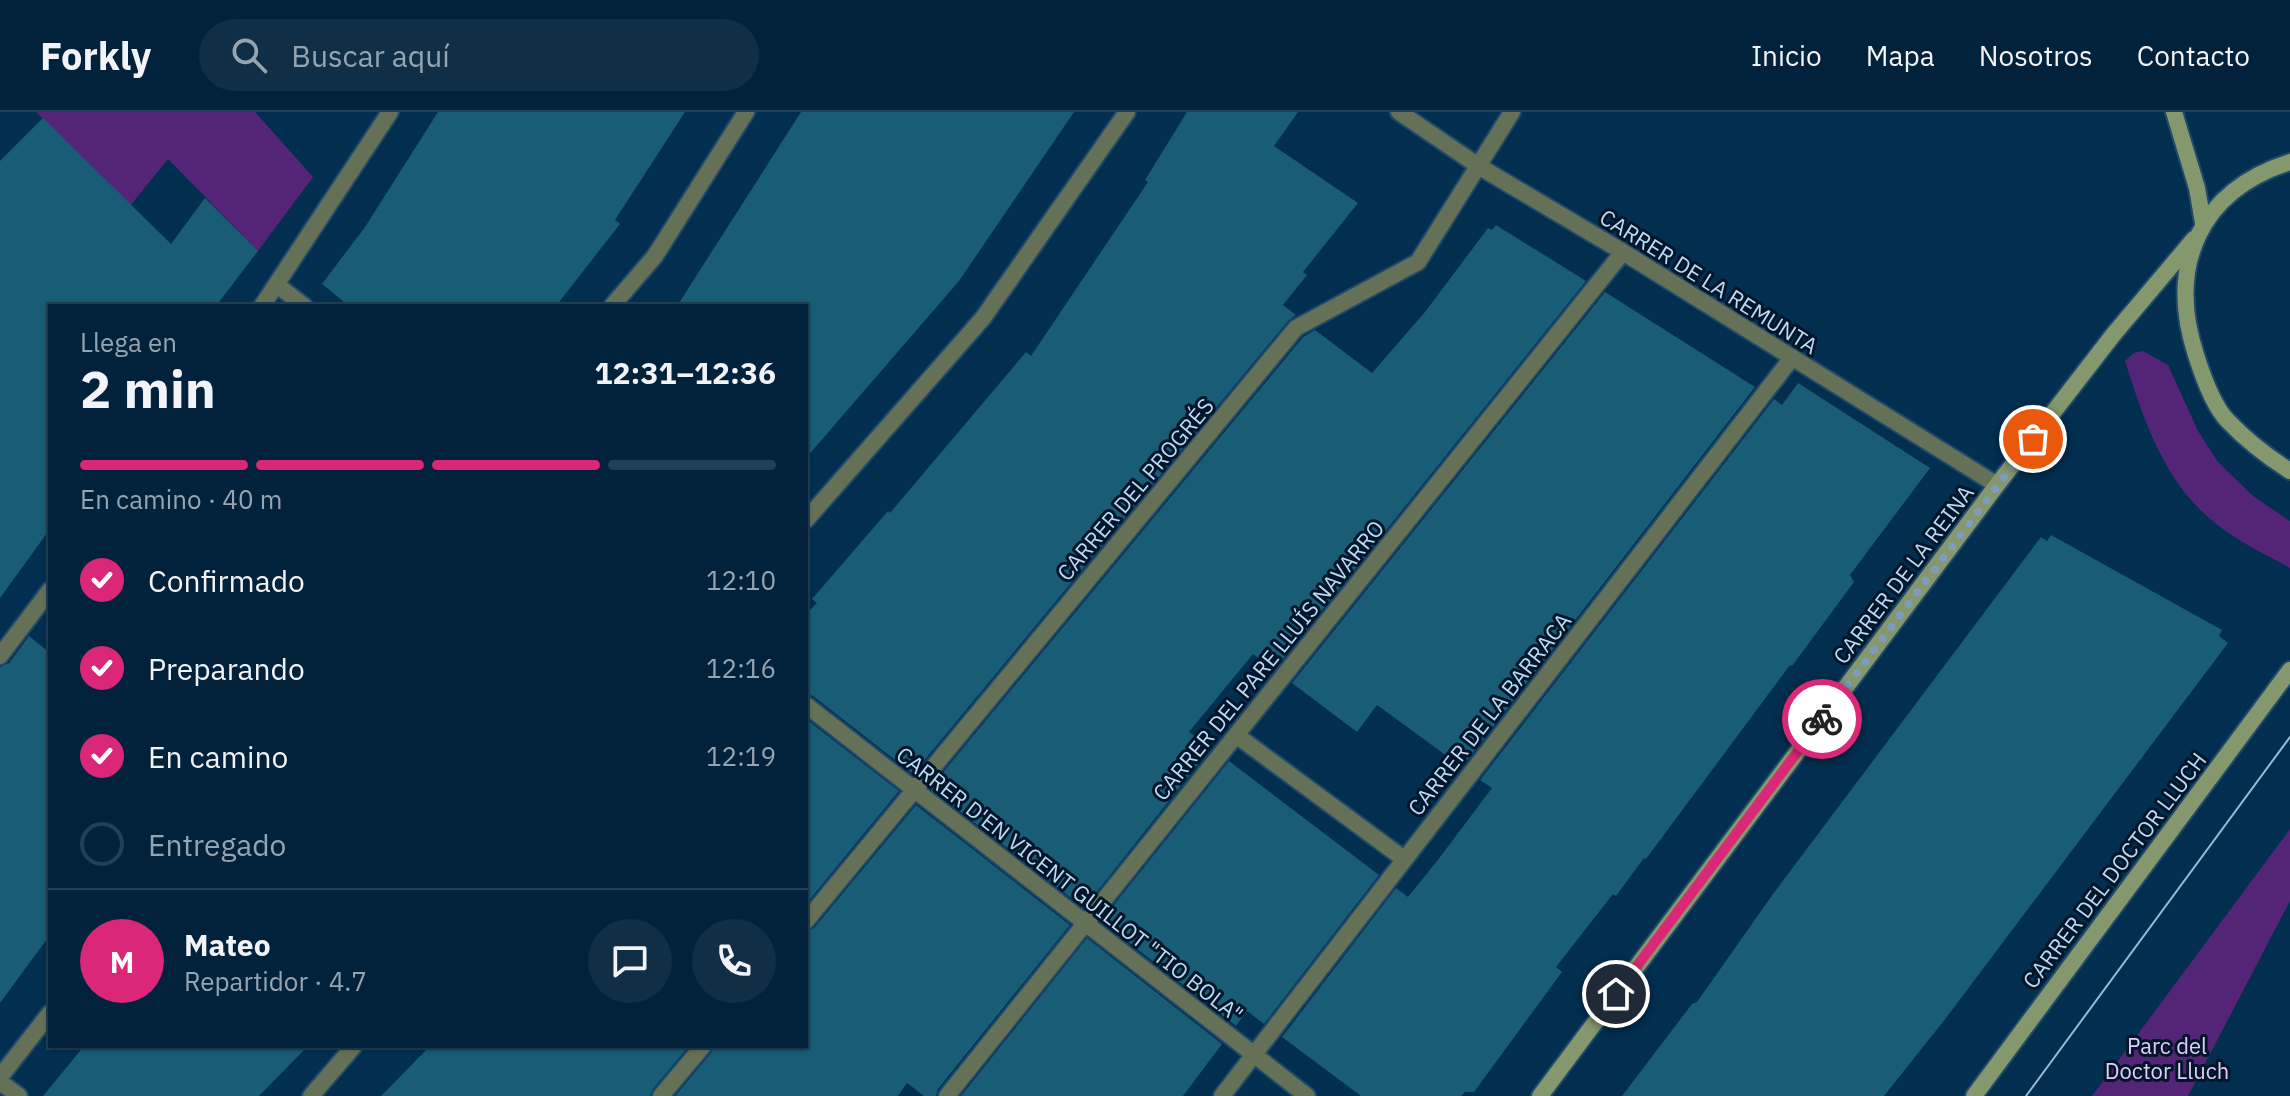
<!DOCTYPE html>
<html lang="es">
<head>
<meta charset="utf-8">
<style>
	body { margin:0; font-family:"IBM Plex Sans",sans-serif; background:#102f47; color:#f1f3f6; height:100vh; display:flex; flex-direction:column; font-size:30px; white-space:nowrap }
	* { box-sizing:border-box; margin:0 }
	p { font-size:26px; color:#96a4af }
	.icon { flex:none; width:44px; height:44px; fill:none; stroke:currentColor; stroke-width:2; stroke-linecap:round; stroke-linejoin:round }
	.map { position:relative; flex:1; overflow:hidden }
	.details { position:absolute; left:48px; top:192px; width:760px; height:744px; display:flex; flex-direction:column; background:#02223c; border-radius:0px; box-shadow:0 2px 6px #0004,0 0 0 2px #233f56 }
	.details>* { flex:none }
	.pin { position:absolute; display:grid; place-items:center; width:68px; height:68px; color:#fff; margin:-34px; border:4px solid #fff; border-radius:50%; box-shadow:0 2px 8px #0007 }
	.courier { position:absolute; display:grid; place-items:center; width:80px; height:80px; margin:-40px; border:6px solid #db2777; border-radius:50%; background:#fff; color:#222; box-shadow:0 2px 10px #0007 }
	.head em { font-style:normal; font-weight:700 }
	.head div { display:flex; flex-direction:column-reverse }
	.head { display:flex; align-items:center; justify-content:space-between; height:136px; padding:0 32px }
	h1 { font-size:52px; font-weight:700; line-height:60px }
	.bar { display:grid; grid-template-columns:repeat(4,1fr); gap:12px 8px; align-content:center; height:96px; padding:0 32px }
	.bar i { height:10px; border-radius:6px; background:#233f56 }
	.bar .on { background:#db2777 }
	.bar p { grid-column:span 4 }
	.line { display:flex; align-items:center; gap:20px; padding:0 32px; border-top:2px solid #233f56 }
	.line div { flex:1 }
	.round { display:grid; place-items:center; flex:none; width:84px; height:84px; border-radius:42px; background:#102f47 }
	ol { padding:0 32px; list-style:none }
	li { display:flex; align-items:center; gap:24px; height:88px }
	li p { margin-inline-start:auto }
	li .icon { padding:8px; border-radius:50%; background:#db2777; color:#fff; stroke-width:4 }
	li:last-child { color:#96a4af }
	li i { width:44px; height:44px; border:4px solid #233f56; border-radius:50% }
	header { display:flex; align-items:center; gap:48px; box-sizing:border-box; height:112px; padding:0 40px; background:#02223c; border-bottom:2px solid #233f56 }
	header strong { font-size:38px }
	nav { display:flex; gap:44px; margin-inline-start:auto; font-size:28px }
	.search { width:560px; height:72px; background:#102f47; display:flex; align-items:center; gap:20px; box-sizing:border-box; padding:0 28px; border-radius:44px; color:#96a4af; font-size:30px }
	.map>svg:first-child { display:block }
</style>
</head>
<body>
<header>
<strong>Forkly</strong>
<div class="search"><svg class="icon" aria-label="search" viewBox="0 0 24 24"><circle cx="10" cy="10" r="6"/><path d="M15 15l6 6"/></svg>Buscar aquí</div>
<nav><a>Inicio</a><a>Mapa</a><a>Nosotros</a><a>Contacto</a></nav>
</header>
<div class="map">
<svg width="2290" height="984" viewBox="0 0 2290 984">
	<rect width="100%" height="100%" fill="#022e50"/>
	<!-- green -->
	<path fill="#542577" d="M 36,0 L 255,0 L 313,65 L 258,139 L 168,47 L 130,94 Z
		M 2143,239 L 2168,253 L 2198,319 L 2218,350 L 2253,384 L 2290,409 L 2290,456 C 2265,442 2237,429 2215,411 C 2164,370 2144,309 2125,249 L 2134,241 Z
		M 2290,717 L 2290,789 L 2188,984 L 2092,984 Z"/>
	<!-- building -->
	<path fill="#195c75" d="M 438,0 L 685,0 L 615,108 L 620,112 L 556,194 L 349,194 L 322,172 L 365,115 Z
		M 801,0 L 1074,0 L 959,169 L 806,346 L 806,194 L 677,194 Z
		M 1187,0 L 1298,0 L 1274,34 L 1358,91 L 1303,160 L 1307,163 L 1283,193 L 1296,203 L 1288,209 L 913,662 L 813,584 L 806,582 L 806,502 L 817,491 L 812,487 L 888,399 L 890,401 L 1026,240 L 1031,244 L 1148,70 L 1145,68 Z
		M 43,6 L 171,132 L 205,86 L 258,139 L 216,194 L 50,194 L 50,417 L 0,486 L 0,49 Z
		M 1496,113 L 1586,169 L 1274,558 L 1253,542 L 1189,620 L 1211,636 L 1084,796 L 930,676 L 1303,225 L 1315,218 L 1372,261 L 1425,200 L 1488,116 L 1492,118 Z
		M 1605,180 L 1755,275 L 1462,655 L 1377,593 L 1357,620 L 1292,571 Z
		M 1798,271 L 1930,356 L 1850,463 L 1854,470 L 1792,554 L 1790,553 L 1646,747 L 1644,746 L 1616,784 L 1613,782 L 1556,855 L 1562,860 L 1474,980 L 1465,980 L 1461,984 L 1361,984 L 1282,925 L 1396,776 L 1408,785 L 1437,749 L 1492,676 L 1480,668 L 1774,287 L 1782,293 Z
		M 2051,423 L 2222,518 L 2219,524 L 2228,531 L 1946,906 L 1884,984 L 1622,984 L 1692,892 L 1697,890 L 1773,782 L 2041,425 L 2047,429 Z
		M 29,524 L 50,541 L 50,823 L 0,891 L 0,555 L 9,551 Z
		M 806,607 L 899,679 L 806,792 Z
		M 1229,649 L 1379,763 L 1264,912 L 1247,899 L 1236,914 L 1101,809 Z
		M 916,693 L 1070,813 L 938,977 L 936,984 L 924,984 L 907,971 L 898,984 L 675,984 L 711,941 L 714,934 L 806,934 L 806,820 L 814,816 Z
		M 1087,826 L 1222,932 L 1183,984 L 961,984 Z
		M 84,934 L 308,934 L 259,984 L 43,984 Z
		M 430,934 L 689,934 L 653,977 L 650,984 L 381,984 Z"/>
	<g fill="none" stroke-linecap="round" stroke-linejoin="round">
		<!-- street casing -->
		<g stroke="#20496a" stroke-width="20">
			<path id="street" d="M 1399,0 L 1480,55 L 1623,140 L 1997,373
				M 277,173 L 304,194
				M 262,194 L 390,0
				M 612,194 L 655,144 L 746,0
				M 806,408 L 983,206 L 1127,0
				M 0,544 L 50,478
				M 806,593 L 1307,984
				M 1236,623 L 1404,747
				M 806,809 L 1296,216 L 1418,150 L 1512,0
				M 0,965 L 50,901
				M 0,970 L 19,984
				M 311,984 L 354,934
				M 661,984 L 703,934
				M 947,984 L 1623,140
				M 1222,984 L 1791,247"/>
		</g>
		<!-- secondary casing -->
		<g stroke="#20496a" stroke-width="20">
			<path id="secondary" d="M 2174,0 L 2197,76 L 2203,111
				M 2290,50 C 2199,79 2167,154 2196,243 C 2202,262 2214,295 2228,309 C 2246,328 2268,345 2290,359
				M 1540,984 L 1997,373 L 2113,223 L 2194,127
				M 1974,984 L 2290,558"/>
		</g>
		<!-- street -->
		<use href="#street" stroke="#657157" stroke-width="16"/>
		<!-- secondary -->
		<use href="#secondary" stroke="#85986d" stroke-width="16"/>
		<!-- tram -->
		<path stroke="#9ab9d5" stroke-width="2" d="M 2026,984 L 2290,625"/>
	</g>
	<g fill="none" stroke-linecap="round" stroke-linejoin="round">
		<!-- done -->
		<path stroke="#7c9dbb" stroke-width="8" stroke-dasharray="0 14.4" d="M 1822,607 L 2033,327"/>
		<!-- route -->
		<path stroke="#db2777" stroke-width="10" d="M 1616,882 L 1822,607"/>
	</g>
	<g text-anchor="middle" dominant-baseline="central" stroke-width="6" stroke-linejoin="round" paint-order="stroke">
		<!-- street labels -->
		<g font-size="22" fill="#bdd9f4" stroke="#021629">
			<text transform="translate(1709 169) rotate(32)">CARRER DE LA REMUNTA</text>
			<text transform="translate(1135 377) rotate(-50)">CARRER DEL PROGRÉS</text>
			<text transform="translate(1903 462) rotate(-53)">CARRER DE LA REINA</text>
			<text transform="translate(1268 548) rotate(-51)">CARRER DEL PARE LLUÍS NAVARRO</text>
			<text transform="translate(1489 602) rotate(-52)">CARRER DE LA BARRACA</text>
			<text transform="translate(2114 758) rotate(-53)">CARRER DEL DOCTOR LLUCH</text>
			<text transform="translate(1070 772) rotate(38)">CARRER D'EN VICENT GUILLOT "TIO BOLA"</text>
		</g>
		<!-- park labels -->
		<g font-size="22" fill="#e4ccfc" stroke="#021629">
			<text x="2167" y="933">Parc del<tspan x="2167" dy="25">Doctor Lluch</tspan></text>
		</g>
	</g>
</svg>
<div class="pin" style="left:2033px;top:327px;background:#ea580c"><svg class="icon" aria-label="bag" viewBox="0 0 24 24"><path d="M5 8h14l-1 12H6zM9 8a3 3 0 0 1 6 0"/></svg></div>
<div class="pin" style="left:1616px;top:882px;background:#1f2937"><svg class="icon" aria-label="home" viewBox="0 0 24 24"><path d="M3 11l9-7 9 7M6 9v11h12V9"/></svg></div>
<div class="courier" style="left:1822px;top:607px"><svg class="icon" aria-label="bike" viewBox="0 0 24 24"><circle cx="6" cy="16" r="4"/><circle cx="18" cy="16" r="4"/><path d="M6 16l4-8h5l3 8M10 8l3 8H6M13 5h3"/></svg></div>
<section class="details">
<div class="head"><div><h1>2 min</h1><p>Llega en</p></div><em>12:31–12:36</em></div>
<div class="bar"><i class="on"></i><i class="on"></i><i class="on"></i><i></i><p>En camino · 40 m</p></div>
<ol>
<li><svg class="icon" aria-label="check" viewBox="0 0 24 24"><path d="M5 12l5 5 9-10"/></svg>Confirmado<p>12:10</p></li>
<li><svg class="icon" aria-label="check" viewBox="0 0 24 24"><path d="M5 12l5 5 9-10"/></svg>Preparando<p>12:16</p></li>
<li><svg class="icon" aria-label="check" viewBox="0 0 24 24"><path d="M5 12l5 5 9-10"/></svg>En camino<p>12:19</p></li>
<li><i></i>Entregado</li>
</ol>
<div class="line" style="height:144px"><b class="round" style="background:#db2777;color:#fff">M</b><div><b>Mateo</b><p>Repartidor · 4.7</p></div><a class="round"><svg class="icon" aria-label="chat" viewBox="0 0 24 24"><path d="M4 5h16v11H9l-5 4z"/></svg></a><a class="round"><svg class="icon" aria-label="phone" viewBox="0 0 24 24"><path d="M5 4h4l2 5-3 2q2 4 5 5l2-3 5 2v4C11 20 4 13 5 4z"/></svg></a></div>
</section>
</div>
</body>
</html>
